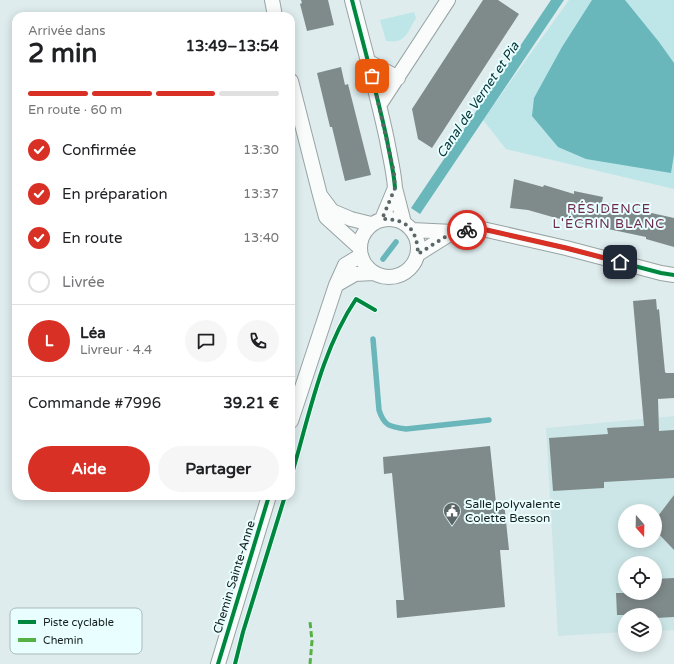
<!DOCTYPE html>
<html lang="fr">
<head>
<meta charset="utf-8">
<style>
	body { margin:0; font-family:"Varela Round",sans-serif; background:#f6f6f6; color:#202124; height:100vh; display:flex; flex-direction:column; font-size:15px; white-space:nowrap }
	* { box-sizing:border-box; margin:0 }
	p { font-size:13px; color:#757577 }
	.icon { flex:none; width:22px; height:22px; fill:none; stroke:currentColor; stroke-width:2; stroke-linecap:round; stroke-linejoin:round }
	.map { position:relative; flex:1; overflow:hidden }
	.drawer { position:absolute; left:12px; top:12px; width:283px; height:488px; display:flex; flex-direction:column; background:#fff; border-radius:12px; box-shadow:0 2px 10px #0003 }
	.drawer>* { flex:none }
	.needle { width:26px; rotate:160deg }
	.tools { position:absolute; left:618px; top:504px; display:grid; gap:8px }
	.tools a { display:grid; place-items:center; width:44px; height:44px; border-radius:50%; background:#fff; box-shadow:0 2px 10px #0003; font-size:20px }
	.pin { position:absolute; display:grid; place-items:center; width:34px; height:34px; color:#fff; margin:-17px; border-radius:8px; box-shadow:0 2px 6px #0006 }
	.courier { position:absolute; display:grid; place-items:center; width:40px; height:40px; margin:-20px; border:3px solid #d93025; border-radius:50%; background:#fff; color:#222; box-shadow:0 1px 5px #0007 }
	.summary em { font-style:normal; font-weight:700 }
	.summary div { display:flex; flex-direction:column-reverse }
	.summary { display:flex; align-items:center; justify-content:space-between; height:68px; padding:0 16px }
	h1 { font-size:26px; font-weight:700; line-height:30px }
	.bar { display:grid; grid-template-columns:repeat(4,1fr); gap:6px 4px; align-content:center; height:48px; padding:0 16px }
	.bar i { height:5px; border-radius:3px; background:#e0e0e0 }
	.bar .active { background:#d93025 }
	.bar p { grid-column:span 4 }
	.line { display:flex; align-items:center; gap:10px; padding:0 16px; border-top:1px solid #e0e0e0 }
	.line div { flex:1 }
	.round { display:grid; place-items:center; flex:none; width:42px; height:42px; border-radius:21px; background:#f6f6f6 }
	ol { padding:0 16px; list-style:none }
	li { display:flex; align-items:center; gap:12px; height:44px }
	li p { margin-inline-start:auto }
	li .icon { padding:4px; border-radius:50%; background:#d93025; color:#fff; stroke-width:4 }
	li:last-child { color:#757577 }
	li i { width:22px; height:22px; border:2px solid #e0e0e0; border-radius:50% }
	.action { display:flex; gap:8px; margin-top:auto; padding:8px 16px }
	.action a { flex:1; height:46px; border-radius:24px; background:#d93025; color:#fff; font-size:16px; font-weight:700; line-height:46px; text-align:center }
	.action a+a { background:#f6f6f6; color:#202124 }
	.map>svg:first-child { display:block }
</style>
</head>
<body>
<div class="map">
<svg width="674" height="664" viewBox="0 0 674 664">
	<rect width="100%" height="100%" fill="#deeced"/>
	<!-- built -->
	<path fill="#cce6e7" fill-rule="evenodd" d="M 674,416 L 674,630 L 655,631 L 655,615 L 625,615 L 625,632 L 558,636 L 546,428 ZM 625,511 L 655,511 L 655,541 L 625,541 ZM 625,563 L 655,563 L 655,593 L 625,593 Z"/>
	<!-- green -->
	<path fill="#bee6e9" d="M 569,0 L 674,0 L 674,189 L 506,149 L 483,120 Z
		M 414,12 L 416,18 C 407,33 406,44 386,41 L 380,20 Z"/>
	<!-- water -->
	<path fill="#69b6bb" d="M 551,0 L 564,0 L 420,214 L 411,208 Z
		M 592,0 L 625,0 L 659,42 L 674,63 L 674,154 L 671,173 L 586,159 L 558,147 L 532,116 L 534,98 L 562,47 Z"/>
	<g fill="none" stroke-linecap="round" stroke-linejoin="round">
		<!-- stream -->
		<path stroke="#69b6bb" stroke-width="5.5" d="M 383,259 L 396,242
			M 373,339 L 379,410 C 384,426 390,427 406,429 L 489,420"/>
	</g>
	<!-- building -->
	<path fill="#7f8a8b" d="M 301,0 L 328,0 L 334,25 L 307,31 L 300,4 L 302,3 Z
		M 483,0 L 498,0 L 519,14 L 432,148 L 418,139 L 412,109 Z
		M 341,67 L 345,85 L 348,84 L 371,175 L 345,181 L 332,127 L 330,127 L 317,73 Z
		M 514,179 L 543,187 L 544,185 L 574,194 L 574,191 L 603,197 L 602,202 L 674,218 L 674,247 L 646,239 L 646,237 L 556,218 L 528,210 L 510,208 Z
		M 656,299 L 657,310 L 659,309 L 665,372 L 666,373 L 674,373 L 674,398 L 658,399 L 659,431 L 674,430 L 674,478 L 604,482 L 604,488 L 553,491 L 549,438 L 608,434 L 607,428 L 644,426 L 633,301 Z
		M 490,446 L 496,503 L 504,502 L 509,550 L 500,550 L 505,607 L 397,618 L 396,600 L 404,600 L 392,473 L 384,474 L 383,457 Z
		M 674,495 L 674,550 L 655,530 L 655,520 Z
		M 674,578 L 674,617 L 655,618 L 655,615 L 617,615 L 616,593 L 655,593 L 655,579 Z"/>
	<g fill="none" stroke-linecap="round" stroke-linejoin="round">
		<!-- street casing -->
		<g stroke="#98a3a3" stroke-width="16">
			<path id="street" d="M 272,0 L 275,16
				M 352,0 C 364,47 377,93 387,140 C 390,157 394,172 395,188
				M 369,62 L 398,78
				M 291,81 L 320,195
				M 380,104 L 448,0
				M 382,219 L 395,188 L 404,223
				M360 248a29 29 0 1 1 58 0a29 29 0 1 1-58 0Z
				M 412,230 L 453,232 L 418,254
				M 453,232 L 478,228 L 566,248 L 661,273 L 674,275
				M 359,247 L 326,217 L 320,195 L 332,211 L 351,219 L 371,224
				M 360,256 L 345,265 L 336,285 L 355,274 L 373,273
				M 291,421 L 336,285
				M 218,664 L 269,496"/>
		</g>
		<!-- street -->
		<use href="#street" stroke="#fafcfc" stroke-width="14"/>
		<!-- quiet -->
		<path stroke="#55b145" stroke-width="3" stroke-dasharray="6 3" stroke-linecap="butt" d="M 310,664 L 312,641 L 310,622"/>
		<!-- cycleway casing -->
		<g stroke="#e9feff" stroke-width="6">
			<path id="cycleway" d="M 352,0 C 364,47 377,93 387,140 C 390,157 394,172 395,188
				M 453,232 L 478,228 L 566,248 L 661,273 L 674,275
				M 291,477 C 309,417 321,351 356,299 L 375,310
				M 218,664 L 269,496
				M 235,664 L 243,632 L 285,496"/>
		</g>
		<!-- cycleway -->
		<use href="#cycleway" stroke="#00873e" stroke-width="4"/>
	</g>
	<g fill="none" stroke-linecap="round" stroke-linejoin="round">
		<!-- done -->
		<path stroke="#5b6667" stroke-width="4" stroke-dasharray="0 7.2" d="M 372,76 L 394,172 L 395,188 L 382,219 C 407,219 417,229 418,254 L 453,232 L 467,230"/>
		<!-- route -->
		<path stroke="#d93025" stroke-width="5" d="M 467,230 L 478,228 L 566,248 L 620,262"/>
	</g>
	<!-- icons -->
	<defs>
		<g id="civic-pin" transform="scale(0.9)"><path d="M0 17L-7.5 6A9.5 9.5 0 1 1 7.5 6Z" fill="#5b6667" stroke="#e9feff"/><path d="M-.6-6.5H3V-4.5H.6V-3L4-1V1h2V6H-6V1h2V-1L-.6-3ZM-1.2 2.5V6h2.4V2.5Z" fill="#fff"/></g>
	</defs>
	<g fill-rule="evenodd">
		<use href="#civic-pin" x="452" y="511"/>
	</g>
	<g text-anchor="middle" dominant-baseline="central" stroke-width="4" stroke-linejoin="round" paint-order="stroke">
		<!-- poi labels -->
		<g font-size="12" fill="#151e1f" stroke="#e9feff" text-anchor="start">
			<text x="465" y="504">Salle polyvalente<tspan x="465" dy="14">Colette Besson</tspan></text>
		</g>
		<!-- street labels -->
		<g font-size="12" fill="#151e1f" stroke="#e9feff">
			<text transform="translate(234 577) rotate(-73)">Chemin Sainte-Anne</text>
		</g>
		<!-- water labels -->
		<g font-size="13" font-style="italic" fill="#033538" stroke="#e9feff">
			<text transform="translate(478 100) rotate(-56)">Canal de Vernet et Pia</text>
		</g>
		<!-- neighbourhood labels -->
		<g font-size="13" letter-spacing="1" fill="#6d2c4d" stroke="#e9feff">
			<text x="609" y="209">RÉSIDENCE<tspan x="609" dy="15">L'ÉCRIN BLANC</tspan></text>
		</g>
	</g>
	<!-- legend -->
	<rect x="10" y="608" width="132" height="46" rx="6" fill="#e9feff" stroke="#a9bbbc" stroke-width="1"/>
	<rect x="18" y="620" width="18" height="4" fill="#00873e"/>
	<rect x="18" y="638" width="18" height="4" fill="#55b145"/>
	<g font-size="11" fill="#151e1f">
		<text x="43" y="626">Piste cyclable</text>
		<text x="43" y="644">Chemin</text>
	</g>
</svg>
<div class="tools">
<a><svg class="needle" viewBox="-14 -14 28 28"><path d="M0-13l5 13h-10z" fill="#e53935"/><path d="M0 13l5-13h-10z" fill="#757577"/></svg></a>
<a><svg class="icon" aria-label="locate" viewBox="0 0 24 24"><circle cx="12" cy="12" r="6"/><path d="M12 2v4M12 18v4M2 12h4M18 12h4"/></svg></a>
<a><svg class="icon" aria-label="layers" viewBox="0 0 24 24"><path d="M12 4l9 5-9 5-9-5zM3 14l9 5 9-5"/></svg></a>
</div>
<div class="pin" style="left:372px;top:76px;background:#ea580c"><svg class="icon" aria-label="bag" viewBox="0 0 24 24"><path d="M5 8h14l-1 12H6zM9 8a3 3 0 0 1 6 0"/></svg></div>
<div class="pin" style="left:620px;top:262px;background:#1f2937"><svg class="icon" aria-label="home" viewBox="0 0 24 24"><path d="M3 11l9-7 9 7M6 9v11h12V9"/></svg></div>
<div class="courier" style="left:467px;top:230px"><svg class="icon" aria-label="bike" viewBox="0 0 24 24"><circle cx="6" cy="16" r="4"/><circle cx="18" cy="16" r="4"/><path d="M6 16l4-8h5l3 8M10 8l3 8H6M13 5h3"/></svg></div>
<section class="drawer">
<div class="summary"><div><h1>2 min</h1><p>Arrivée dans</p></div><em>13:49–13:54</em></div>
<div class="bar"><i class="active"></i><i class="active"></i><i class="active"></i><i></i><p>En route · 60 m</p></div>
<ol>
<li><svg class="icon" aria-label="check" viewBox="0 0 24 24"><path d="M5 12l5 5 9-10"/></svg>Confirmée<p>13:30</p></li>
<li><svg class="icon" aria-label="check" viewBox="0 0 24 24"><path d="M5 12l5 5 9-10"/></svg>En préparation<p>13:37</p></li>
<li><svg class="icon" aria-label="check" viewBox="0 0 24 24"><path d="M5 12l5 5 9-10"/></svg>En route<p>13:40</p></li>
<li><i></i>Livrée</li>
</ol>
<div class="line" style="height:72px"><b class="round" style="background:#d93025;color:#fff">L</b><div><b>Léa</b><p>Livreur · 4.4</p></div><a class="round"><svg class="icon" aria-label="chat" viewBox="0 0 24 24"><path d="M4 5h16v11H9l-5 4z"/></svg></a><a class="round"><svg class="icon" aria-label="phone" viewBox="0 0 24 24"><path d="M5 4h4l2 5-3 2q2 4 5 5l2-3 5 2v4C11 20 4 13 5 4z"/></svg></a></div>
<div class="line" style="height:52px"><div>Commande #7996</div><b>39.21 €</b></div>
<div class="action"><a>Aide</a><a>Partager</a></div>
</section>
</div>
</body>
</html>
